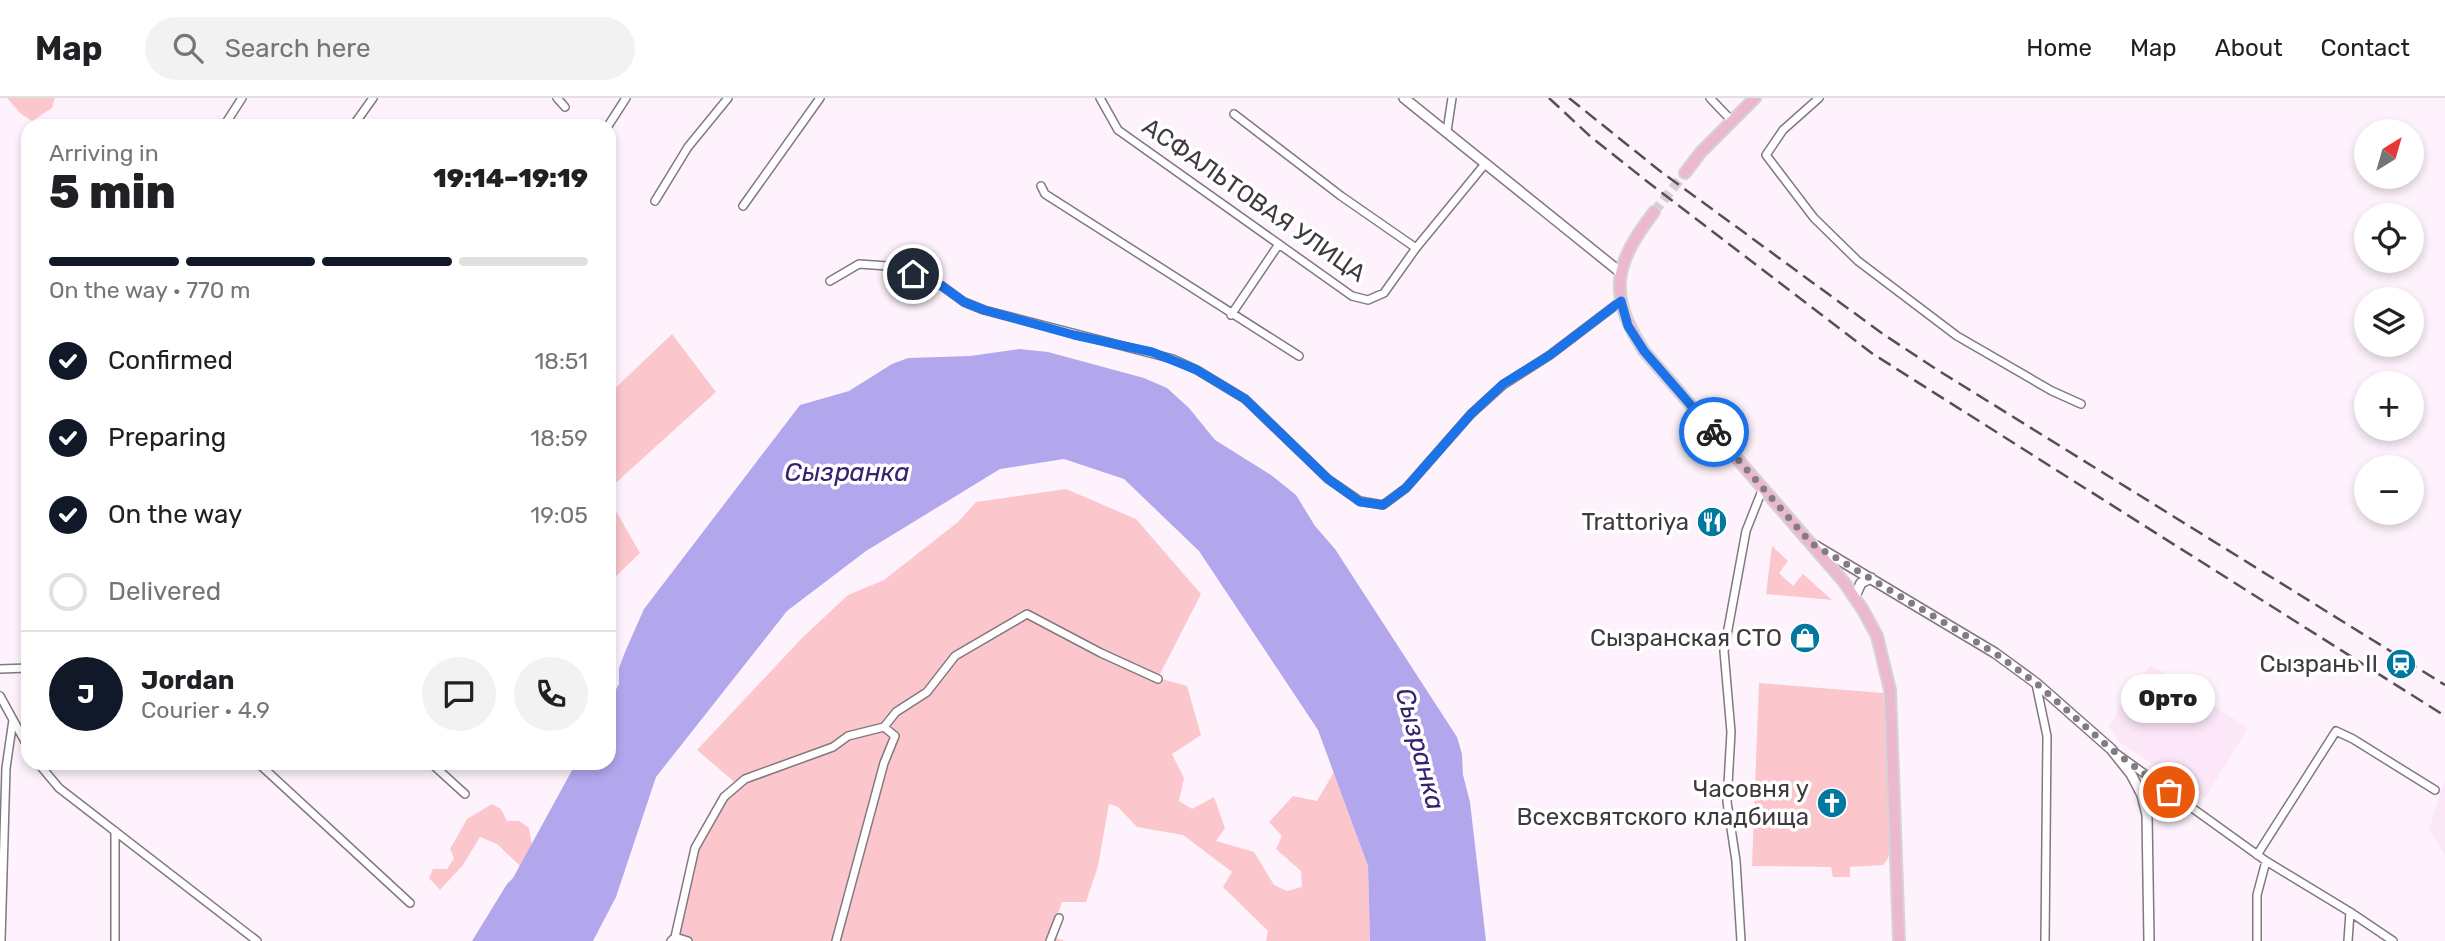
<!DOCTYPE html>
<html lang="en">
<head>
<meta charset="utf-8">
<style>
	body { margin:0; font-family:Rubik,sans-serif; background:#f2f2f2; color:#202124; height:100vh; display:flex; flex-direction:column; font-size:26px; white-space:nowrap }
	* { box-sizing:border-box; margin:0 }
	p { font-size:23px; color:#757577 }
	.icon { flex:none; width:38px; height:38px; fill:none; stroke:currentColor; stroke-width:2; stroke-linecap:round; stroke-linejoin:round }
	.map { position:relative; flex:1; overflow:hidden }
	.drawer { position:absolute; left:21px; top:21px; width:595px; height:651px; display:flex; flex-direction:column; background:#fff; border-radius:21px; box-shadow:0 4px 10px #0003 }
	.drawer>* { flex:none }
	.needle { width:46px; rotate:37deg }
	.buttons { position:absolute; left:2354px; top:21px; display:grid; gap:14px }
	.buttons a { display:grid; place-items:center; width:70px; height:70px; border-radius:50%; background:#fff; box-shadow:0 4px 10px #0003; font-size:35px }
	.pin { position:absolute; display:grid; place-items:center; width:60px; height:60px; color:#fff; margin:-30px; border:4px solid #fff; border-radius:50%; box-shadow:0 2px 7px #0007 }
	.courier { position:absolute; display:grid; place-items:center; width:70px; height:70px; margin:-35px; border:5px solid #1a73e8; border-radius:50%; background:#fff; color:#222; box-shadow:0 2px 9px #0007 }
	.bubble { position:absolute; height:49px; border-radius:24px; background:#fff; box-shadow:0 4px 10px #0003; font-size:23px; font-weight:800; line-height:49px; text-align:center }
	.head em { font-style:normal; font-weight:800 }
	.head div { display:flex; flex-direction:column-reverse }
	.head { display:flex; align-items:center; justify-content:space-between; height:119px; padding:0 28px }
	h1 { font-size:46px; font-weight:800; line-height:52px }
	.bar { display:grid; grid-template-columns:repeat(4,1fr); gap:10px 7px; align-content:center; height:84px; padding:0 28px }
	.bar i { height:9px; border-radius:5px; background:#e0e0e0 }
	.bar .current { background:#111827 }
	.bar p { grid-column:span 4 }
	.line { display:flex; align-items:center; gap:18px; padding:0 28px; border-top:2px solid #e0e0e0 }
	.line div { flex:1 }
	.round { display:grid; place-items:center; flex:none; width:74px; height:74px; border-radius:37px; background:#f2f2f2 }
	ol { padding:0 28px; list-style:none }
	li { display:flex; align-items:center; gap:21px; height:77px }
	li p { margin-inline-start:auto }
	li .icon { padding:7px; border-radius:50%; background:#111827; color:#fff; stroke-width:4 }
	li:last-child { color:#757577 }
	li i { width:38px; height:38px; border:4px solid #e0e0e0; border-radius:50% }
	header { display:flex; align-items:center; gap:42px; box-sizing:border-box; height:98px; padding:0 35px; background:#fff; border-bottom:2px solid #e0e0e0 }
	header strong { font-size:33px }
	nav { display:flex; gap:38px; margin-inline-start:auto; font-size:24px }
	.search { width:490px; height:63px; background:#f2f2f2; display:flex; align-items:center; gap:18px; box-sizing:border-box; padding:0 24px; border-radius:38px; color:#757577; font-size:26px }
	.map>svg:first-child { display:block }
</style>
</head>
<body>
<header>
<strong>Map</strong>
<div class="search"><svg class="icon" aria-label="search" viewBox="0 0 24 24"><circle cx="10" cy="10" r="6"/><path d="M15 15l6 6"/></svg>Search here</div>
<nav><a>Home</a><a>Map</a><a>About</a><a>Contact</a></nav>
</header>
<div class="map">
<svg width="2445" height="843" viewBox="0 0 2445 843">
	<rect width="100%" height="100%" fill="#fef3fc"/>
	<!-- built -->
	<path fill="#fce7f8" d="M 2151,567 L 2248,630 L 2205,700 L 2119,644 L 2109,628 L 2127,597 Z
		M 2445,681 L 2445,757 L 2429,731 Z"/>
	<!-- green -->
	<path fill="#fbc7cd" d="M 7,0 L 55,0 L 52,10 L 32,23 L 21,16 Z
		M 672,236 L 716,294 L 609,391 L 609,296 Z
		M 1066,391 L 1136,421 L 1201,496 L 1158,580 L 1187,588 L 1201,637 L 1172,656 L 1184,680 L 1179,703 L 1192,711 L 1214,699 L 1225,730 L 1216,743 L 1254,754 L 1274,787 L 1287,793 L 1302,789 L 1301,773 L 1276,751 L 1282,738 L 1269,724 L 1293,698 L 1317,703 L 1334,674 L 1368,768 L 1370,843 L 1266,843 L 1268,833 L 1223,789 L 1232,774 L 1183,737 L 1137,729 L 1118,709 L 1109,706 L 1098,768 L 1086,804 L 1062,804 L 1050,838 L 1065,843 L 671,843 L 695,750 L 707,725 L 738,687 L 697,652 L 802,540 L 848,497 L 884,482 L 958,424 L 976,404 Z
		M 609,401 L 640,455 L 609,485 Z
		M 1772,448 L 1788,463 L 1779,475 L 1793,488 L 1803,476 L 1832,502 L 1766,496 Z
		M 1759,585 L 1883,595 L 1891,751 L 1887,762 L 1883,767 L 1850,769 L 1850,779 L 1833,779 L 1831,769 L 1752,768 Z
		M 492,706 L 501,711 L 507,723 L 519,723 L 529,730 L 532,747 L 520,768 L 497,746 L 480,739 L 463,767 L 440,792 L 429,780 L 433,771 L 447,771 L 454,760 L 450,751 L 467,721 Z"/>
	<!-- water -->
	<path fill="#b2a7ed" d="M 1019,251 L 1048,254 L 1144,280 L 1167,290 L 1189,310 L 1215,342 L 1271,377 L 1296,397 L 1315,428 L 1335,451 L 1457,639 L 1462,656 L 1463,677 L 1470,704 L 1486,843 L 1370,843 L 1368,768 L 1318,632 L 1199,453 L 1124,381 L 1064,361 L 1000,371 L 866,453 L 787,513 L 656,679 L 616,799 L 593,843 L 472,843 L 507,786 L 513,780 L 576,665 L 609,665 L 609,604 L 619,586 L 619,570 L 625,554 L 644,511 L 800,307 L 849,293 L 892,266 L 908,260 L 970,258 Z"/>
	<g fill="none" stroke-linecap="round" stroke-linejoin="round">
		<!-- primary-tunnel -->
		<path stroke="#d8ced6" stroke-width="10" stroke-dasharray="10 5" stroke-linecap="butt" d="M 1654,114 L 1685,75"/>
		<!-- minor casing -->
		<g stroke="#837781" stroke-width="10">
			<path id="minor" d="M 557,0 L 565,9
				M 1100,0 L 1118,32 L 1352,198 L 1368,202 L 1384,195 L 1416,150 L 1485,66
				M 1710,0 L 1731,22
				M 1819,0 L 1783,32 L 1766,57 L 1814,120 L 1858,163 L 1957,238 L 2052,293 L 2081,306
				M 1234,16 L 1341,98 L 1416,150
				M 224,28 L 242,0
				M 353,28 L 373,0
				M 608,28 L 626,0
				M 1447,33 L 1452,0
				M 1041,88 L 1045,96 L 1299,258
				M 655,103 L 688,49 L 728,0
				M 743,108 L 820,0
				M 830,183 L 859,166 L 888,168 L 942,188 L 964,204 L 984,212 L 1173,261 L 1197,272 L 1245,301 L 1328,381 L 1360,403 L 1383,407 L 1406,390 L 1471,316 L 1503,287 L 1550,257 L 1621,203
				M 1231,217 L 1279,146
				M 0,571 L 28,570
				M 2036,586 L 2047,638 L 2045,843
				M 0,598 L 28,649
				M 2117,656 L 2266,763 L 2350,814 L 2393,843
				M 38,665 L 59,690 L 257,843
				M 258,665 L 410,805
				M 431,665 L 465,696
				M 2257,757 L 2336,633 L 2353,641 L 2435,692
				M 675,839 L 688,843
				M 1,843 L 6,670 L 13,622
				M 115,843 L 115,733
				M 671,843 L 675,839 L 695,750 L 724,699 L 745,681 L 833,649 L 848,638 L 884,629 L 896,614 L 927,594 L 955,558 L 1027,516 L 1101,555 L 1158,581
				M 836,843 L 884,665 L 895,638 L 884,629
				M 1050,843 L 1059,820
				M 1741,843 L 1736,763 L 1727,704 L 1731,634 L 1724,553 L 1746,433 L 1763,390
				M 2257,843 L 2257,797 L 2266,763
				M 2348,843 L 2350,814"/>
		</g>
		<!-- tertiary casing -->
		<g stroke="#837781" stroke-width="12">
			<path id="tertiary" d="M 1404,0 L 1620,174
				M 1816,448 L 1995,555 L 2036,585 L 2111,651 L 2131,676 L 2142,697 L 2147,717 L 2149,843
				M 1855,498 L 1861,485 L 1871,480"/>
		</g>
		<!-- primary casing -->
		<g stroke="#d5d4d5" stroke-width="14">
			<path id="primary" d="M 1685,75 L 1701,54 L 1755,0
				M 1654,114 C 1614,166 1607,196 1644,253 L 1844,484 L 1863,512 L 1877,538 L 1890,592 L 1899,843"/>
		</g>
		<!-- minor -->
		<use href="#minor" stroke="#fff" stroke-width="7"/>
		<!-- tertiary -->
		<use href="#tertiary" stroke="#fff" stroke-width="9"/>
		<!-- primary -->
		<use href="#primary" stroke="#ebb8d0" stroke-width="10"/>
		<!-- rail -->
		<path stroke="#565054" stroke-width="2.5" stroke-dasharray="14 7" stroke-linecap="butt" d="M 1549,0 L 1591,39 L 1644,81 L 1873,256 L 2445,618
			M 1569,0 L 1660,73 L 1883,236 L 1936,271 L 2445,587"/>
	</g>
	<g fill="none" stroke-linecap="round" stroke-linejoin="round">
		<!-- done -->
		<path stroke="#827b80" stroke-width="7" stroke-dasharray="0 12.6" d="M 1714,334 L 1811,445 L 1995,555 L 2036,585 L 2111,651 L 2169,694"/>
		<!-- route -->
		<path stroke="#1a73e8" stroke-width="9" d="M 913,176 L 942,188 L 964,204 L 984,212 L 1074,237 L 1152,254 L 1197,272 L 1245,301 L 1328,381 L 1360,404 L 1383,407 L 1406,390 L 1471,316 L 1503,286 L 1550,257 L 1621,203 L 1628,228 L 1644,253 L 1714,334"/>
	</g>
	<!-- icons -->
	<defs>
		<g id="restaurant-disc" transform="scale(1.575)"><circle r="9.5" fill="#0078a0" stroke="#fff"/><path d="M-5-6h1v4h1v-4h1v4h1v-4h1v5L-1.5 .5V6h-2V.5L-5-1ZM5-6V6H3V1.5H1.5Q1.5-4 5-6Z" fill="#fff"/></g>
		<g id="shop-disc" transform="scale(1.575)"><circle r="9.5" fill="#0078a0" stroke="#fff"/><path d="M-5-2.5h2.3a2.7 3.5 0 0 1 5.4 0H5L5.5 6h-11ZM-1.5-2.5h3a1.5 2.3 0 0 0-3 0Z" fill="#fff"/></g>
		<g id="station-disc" transform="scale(1.575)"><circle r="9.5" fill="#0078a0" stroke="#fff"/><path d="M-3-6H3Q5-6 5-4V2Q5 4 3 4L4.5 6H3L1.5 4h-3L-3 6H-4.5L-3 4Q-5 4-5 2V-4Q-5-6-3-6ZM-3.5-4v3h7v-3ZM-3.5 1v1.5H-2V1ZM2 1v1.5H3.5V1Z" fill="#fff"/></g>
		<g id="church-disc" transform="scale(1.575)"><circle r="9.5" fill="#0078a0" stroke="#fff"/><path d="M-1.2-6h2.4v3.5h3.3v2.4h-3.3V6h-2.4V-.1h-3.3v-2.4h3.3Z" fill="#fff"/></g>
	</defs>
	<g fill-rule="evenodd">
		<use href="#restaurant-disc" x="1712" y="424"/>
		<use href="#shop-disc" x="1805" y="540"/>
		<use href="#station-disc" x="2401" y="566"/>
		<use href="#church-disc" x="1832" y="705"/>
	</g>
	<g text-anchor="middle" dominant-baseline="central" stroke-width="7" stroke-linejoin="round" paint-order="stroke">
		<!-- street labels -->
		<g font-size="24" fill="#3f3a3e" stroke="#fff">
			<text transform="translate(1254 102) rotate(35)">АСФАЛЬТОВАЯ УЛИЦА</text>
		</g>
		<!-- poi labels -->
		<g font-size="24" fill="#3f3a3e" stroke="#fff" text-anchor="end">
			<text x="1689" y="424">Trattoriya</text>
			<text x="1782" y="540">Сызранская СТО</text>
			<text x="2378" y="566">Сызрань II</text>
			<text x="1809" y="691">Часовня у<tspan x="1809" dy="28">Всехсвятского кладбища</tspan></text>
		</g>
		<!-- water labels -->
		<g font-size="26" font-style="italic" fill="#392171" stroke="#fff">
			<text x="847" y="374">Сызранка</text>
			<text transform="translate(1420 651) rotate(75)">Сызранка</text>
		</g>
	</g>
</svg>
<div class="buttons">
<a><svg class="needle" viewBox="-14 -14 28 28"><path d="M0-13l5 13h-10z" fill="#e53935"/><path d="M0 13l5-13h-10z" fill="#757577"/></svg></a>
<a><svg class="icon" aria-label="locate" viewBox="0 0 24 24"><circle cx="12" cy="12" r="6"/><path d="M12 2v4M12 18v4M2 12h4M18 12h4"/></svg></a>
<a><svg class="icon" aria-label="layers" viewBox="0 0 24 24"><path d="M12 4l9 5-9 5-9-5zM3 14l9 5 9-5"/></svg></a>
<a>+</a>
<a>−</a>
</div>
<div class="pin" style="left:2169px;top:694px;background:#ea580c"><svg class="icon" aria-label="bag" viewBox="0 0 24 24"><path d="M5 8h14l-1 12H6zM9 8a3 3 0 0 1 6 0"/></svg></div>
<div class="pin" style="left:913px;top:176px;background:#1f2937"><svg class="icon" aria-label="home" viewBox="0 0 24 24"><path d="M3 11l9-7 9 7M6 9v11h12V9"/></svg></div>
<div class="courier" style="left:1714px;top:334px"><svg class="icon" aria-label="bike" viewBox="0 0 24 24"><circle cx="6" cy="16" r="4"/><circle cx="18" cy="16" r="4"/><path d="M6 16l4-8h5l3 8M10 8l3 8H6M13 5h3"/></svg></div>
<div class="bubble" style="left:2121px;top:576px;width:94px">Орто</div>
<section class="drawer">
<div class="head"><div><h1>5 min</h1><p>Arriving in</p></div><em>19:14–19:19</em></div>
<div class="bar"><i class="current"></i><i class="current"></i><i class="current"></i><i></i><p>On the way · 770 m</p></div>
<ol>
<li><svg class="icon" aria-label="check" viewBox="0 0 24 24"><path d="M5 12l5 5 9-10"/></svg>Confirmed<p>18:51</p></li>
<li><svg class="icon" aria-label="check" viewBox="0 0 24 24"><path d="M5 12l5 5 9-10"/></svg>Preparing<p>18:59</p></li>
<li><svg class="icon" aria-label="check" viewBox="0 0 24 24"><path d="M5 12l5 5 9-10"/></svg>On the way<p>19:05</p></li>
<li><i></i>Delivered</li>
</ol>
<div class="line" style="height:126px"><b class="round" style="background:#111827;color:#fff">J</b><div><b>Jordan</b><p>Courier · 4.9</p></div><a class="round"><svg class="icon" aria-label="chat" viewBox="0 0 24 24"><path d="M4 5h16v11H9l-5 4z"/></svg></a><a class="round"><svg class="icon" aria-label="phone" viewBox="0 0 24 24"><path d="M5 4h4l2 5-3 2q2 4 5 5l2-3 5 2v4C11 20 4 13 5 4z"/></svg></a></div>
</section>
</div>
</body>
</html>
